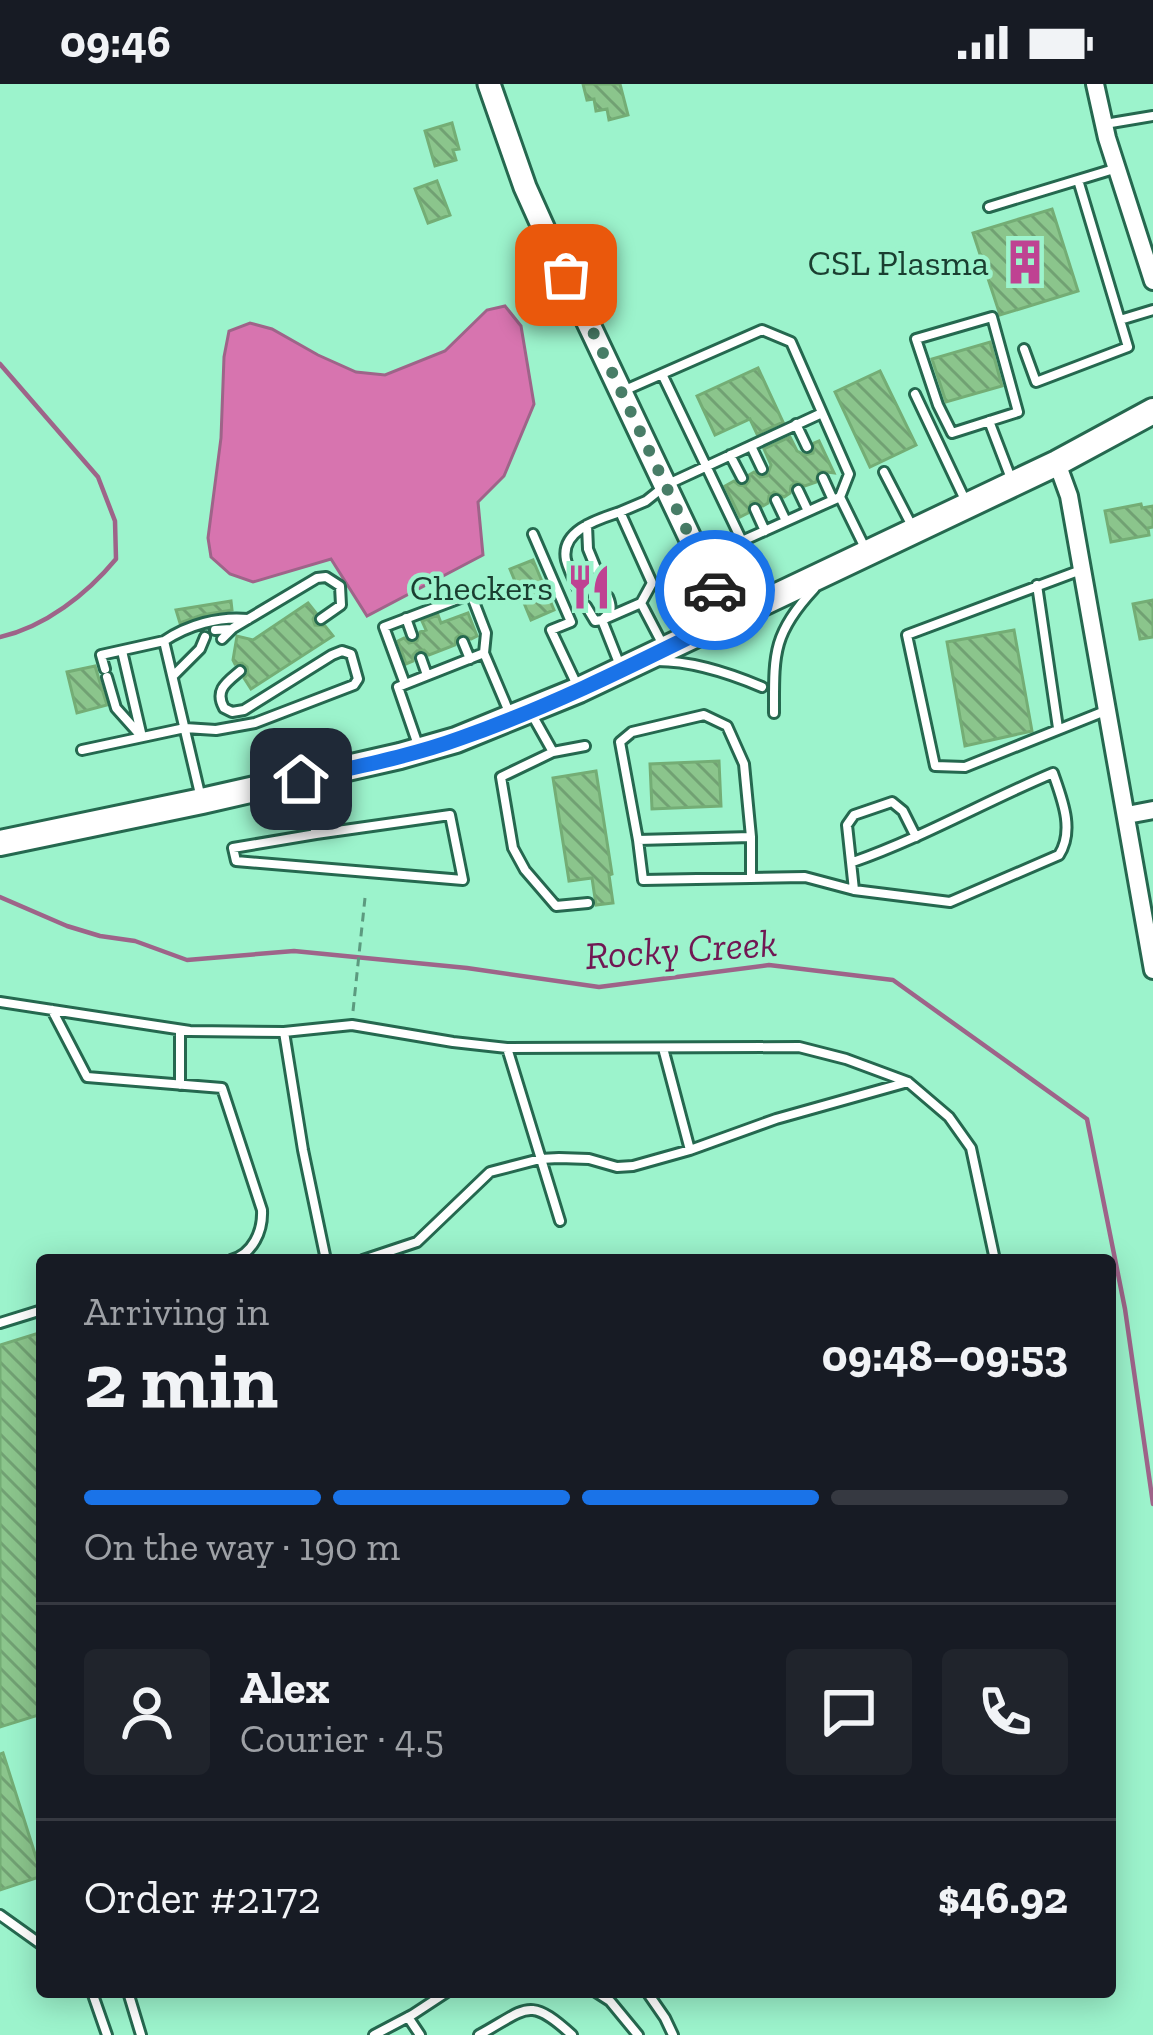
<!DOCTYPE html>
<html lang="en">
<head>
<meta charset="utf-8">
<style>
	body { margin:0; font-family:"Zilla Slab",serif; background:#20242c; color:#f1f3f6; height:100vh; display:flex; flex-direction:column; font-size:45px; white-space:nowrap }
	* { box-sizing:border-box; margin:0 }
	p { font-size:39px; color:#9ea1a6 }
	.icon { flex:none; width:66px; height:66px; fill:none; stroke:currentColor; stroke-width:2; stroke-linecap:round; stroke-linejoin:round }
	.map { position:relative; flex:1; overflow:hidden }
	.side { position:absolute; left:36px; top:1170px; width:1080px; height:744px; display:flex; flex-direction:column; background:#171b24; border-radius:12px; box-shadow:0 6px 30px #0003 }
	.side>* { flex:none }
	.pin { position:absolute; display:grid; place-items:center; width:102px; height:102px; color:#fff; margin:-51px; border-radius:24px; box-shadow:0 6px 18px #0006 }
	.courier { position:absolute; display:grid; place-items:center; width:120px; height:120px; margin:-60px; border:9px solid #1a73e8; border-radius:50%; background:#fff; color:#222; box-shadow:0 3px 15px #0007 }
	.headline em { font-style:normal; font-weight:800 }
	.headline div { display:flex; flex-direction:column-reverse }
	.headline { display:flex; align-items:center; justify-content:space-between; height:204px; padding:0 48px }
	h1 { font-size:78px; font-weight:800; line-height:90px }
	.bar { display:grid; grid-template-columns:repeat(4,1fr); gap:18px 12px; align-content:center; height:144px; padding:0 48px }
	.bar i { height:15px; border-radius:9px; background:#363941 }
	.bar .current { background:#1a73e8 }
	.bar p { grid-column:span 4 }
	.line { display:flex; align-items:center; gap:30px; padding:0 48px; border-top:3px solid #363941 }
	.line div { flex:1 }
	.round { display:grid; place-items:center; flex:none; width:126px; height:126px; border-radius:12px; background:#20242c }
	.status { display:flex; justify-content:space-between; align-items:center; height:84px; padding:0 60px; background:#171b24; direction:ltr }
	.status svg { height:33px; fill:currentColor }
	.map>svg:first-child { display:block }
</style>
</head>
<body>
<div class="status"><b>09:46</b><svg viewBox="0 0 49 12"><path d="M0 12V9h3v3zM5 12V6h3v6zM10 12V3h3v9zM15 12V0h3v12zM26 1h20v11H26zM47 4h2v5h-2z"/></svg></div>
<div class="map">
<svg width="1153" height="1951" viewBox="0 0 1153 1951">
	<defs>
		<pattern id="building-back-hatch" width="6" height="6" patternUnits="userSpaceOnUse" patternTransform="scale(3)"><rect width="6" height="6" fill="#8bc58c"/><path d="M-1 5l2 2M0 0l6 6M5-1l2 2" fill="none" stroke="#71a173"/></pattern>
	</defs>
	<rect width="100%" height="100%" fill="#9cf3cc"/>
	<!-- water -->
	<path fill="#d774af" stroke="#9e6489" stroke-width="3" d="M 505,222 L 521,242 L 534,320 L 504,392 L 478,418 L 483,471 L 367,532 L 331,475 L 253,498 L 230,490 L 211,473 L 208,454 L 221,354 L 224,273 L 229,247 L 250,239 L 272,245 L 318,271 L 356,288 L 385,291 L 445,267 L 487,226 Z"/>
	<g fill="none" stroke-linecap="round" stroke-linejoin="round">
		<!-- stream -->
		<path stroke="#9e6489" stroke-width="4.5" d="M 0,280 L 98,393 L 115,437 L 116,475 C 87,510 45,543 0,553
			M 0,813 L 67,842 L 100,852 L 135,857 L 187,876 L 294,867 L 467,884 L 599,903 L 769,881 L 893,896 L 1087,1035 L 1125,1225 L 1153,1420"/>
	</g>
	<!-- building -->
	<path fill="url(#building-back-hatch)" stroke="#74ad75" stroke-width="3" d="M 583,0 L 620,0 L 628,31 L 609,36 L 607,25 L 596,27 L 594,15 L 587,16 Z
		M 452,39 L 459,65 L 453,66 L 456,76 L 435,82 L 425,47 Z
		M 437,97 L 450,131 L 428,139 L 415,105 Z
		M 1052,125 L 1078,207 L 1000,231 L 973,149 Z
		M 990,258 L 1002,302 L 946,318 L 932,275 Z
		M 758,284 L 783,338 L 757,350 L 750,335 L 715,351 L 697,312 Z
		M 880,287 L 916,361 L 870,383 L 835,308 Z
		M 790,353 L 797,367 L 805,371 L 813,369 L 814,359 L 819,357 L 834,389 L 819,387 L 816,398 L 805,402 L 796,398 L 791,402 L 790,409 L 784,413 L 774,408 L 769,412 L 768,419 L 763,422 L 757,417 L 751,418 L 748,429 L 740,433 L 725,402 L 734,397 L 739,401 L 745,402 L 749,397 L 749,391 L 754,388 L 760,393 L 767,392 L 771,381 L 764,365 Z
		M 1141,420 L 1142,424 L 1153,422 L 1153,443 L 1148,444 L 1149,451 L 1111,458 L 1105,427 Z
		M 533,476 L 554,526 L 531,536 L 510,485 Z
		M 1153,516 L 1153,553 L 1140,555 L 1133,520 Z
		M 231,517 L 232,526 L 202,531 L 180,539 L 176,526 Z
		M 308,519 L 316,529 L 313,535 L 315,541 L 325,542 L 333,552 L 251,605 L 244,594 L 248,589 L 247,583 L 242,579 L 235,580 L 233,576 L 237,552 L 253,556 Z
		M 468,529 L 477,552 L 471,555 L 461,550 L 456,554 L 455,561 L 429,571 L 424,566 L 417,567 L 413,571 L 413,577 L 406,580 L 398,557 L 404,554 L 409,559 L 417,557 L 420,548 L 426,546 L 422,537 L 438,531 L 441,539 Z
		M 1014,546 L 1032,647 L 965,662 L 947,558 Z
		M 95,582 L 107,621 L 77,629 L 67,588 Z
		M 719,677 L 721,722 L 652,725 L 650,680 Z
		M 596,687 L 612,790 L 609,791 L 613,819 L 596,821 L 592,794 L 569,797 L 553,694 Z
		M 42,1248 L 42,1630 L 0,1643 L 0,1261 Z
		M 3,1669 L 42,1792 L 0,1806 L 0,1670 Z"/>
	<g fill="none" stroke-linecap="round" stroke-linejoin="round">
		<!-- service casing -->
		<g stroke="#25684f" stroke-width="14">
			<path id="service" d="M 1105,40 L 1153,32
				M 989,123 L 1114,85
				M 992,233 L 1018,328 L 952,349 L 938,321 L 916,255 Z
				M 1120,236 L 1153,226
				M 1024,265 L 1036,298 L 1128,263 L 1078,96
				M 662,290 L 742,457 L 840,413
				M 623,307 L 762,246 L 791,258 L 849,390 L 840,413 L 866,466
				M 915,310 L 967,420
				M 989,337 L 1012,397
				M 796,340 L 807,363
				M 751,362 L 762,385
				M 730,371 L 742,394
				M 884,388 L 913,444
				M 823,394 L 833,416
				M 798,406 L 808,427
				M 776,416 L 786,437
				M 755,425 L 765,447
				M 587,441 L 588,465 L 604,504
				M 533,450 L 571,538 L 551,546 L 576,599
				M 1081,486 L 907,551 L 935,682 L 965,683 L 1105,627
				M 1037,501 L 1058,644
				M 582,513 C 577,502 569,488 566,476 C 560,446 599,435 620,428
				M 608,513 C 613,525 611,528 602,536 L 619,579
				M 641,519 L 664,563
				M 586,522 L 595,537 L 602,536 L 641,519 L 652,499 L 620,428 L 646,417 L 666,401 L 822,329
				M 406,534 L 412,551
				M 215,546 L 231,545
				M 222,555 L 233,544 L 317,494 L 326,493 L 340,502 L 341,521 L 321,535
				M 164,557 C 188,541 219,532 248,535
				M 463,558 L 470,575
				M 122,567 L 142,653
				M 421,574 L 427,591
				M 657,577 C 693,577 729,589 762,603
				M 105,585 L 101,571 L 164,557 L 200,710
				M 173,592 L 200,565 L 205,553
				M 107,593 L 116,624 L 141,652
				M 405,600 L 384,543 L 471,510 L 486,549 L 484,569
				M 531,629 L 553,668 L 585,662
				M 774,629 C 774,571 772,550 814,505
				M 418,661 L 398,603 L 484,569 L 509,628
				M 82,666 L 185,644 L 216,646 L 255,639 L 354,601 L 358,595 L 351,570 L 342,567 L 332,571 L 244,626 L 232,628 L 224,624 C 214,606 227,598 240,587
				M 553,668 L 501,693 L 513,764 L 525,786 L 556,822 L 588,819
				M 301,697 L 316,750 L 233,764 L 236,777 L 463,796 L 450,731 L 316,750
				M 751,753 L 751,794
				M 638,756 L 620,658 L 632,648 L 704,631 L 727,642 L 744,680 L 751,753 L 638,756 L 643,796 L 805,793 L 854,806
				M 853,778 C 922,754 986,717 1053,689 C 1062,715 1075,746 1059,771 L 950,818 L 854,806 L 847,741 L 854,731 L 892,718 L 903,727 L 916,753
				M 0,918 L 190,947 L 284,948 L 352,941 L 453,958 L 507,964 L 799,963 L 846,975 L 908,998 L 949,1033 L 971,1064 L 995,1176
				M 52,926 L 87,993 L 222,1004 L 262,1126 C 263,1147 253,1170 231,1176
				M 284,948 L 303,1066 L 326,1176
				M 507,964 L 560,1137
				M 663,964 L 690,1066
				M 180,1001 L 180,946
				M 363,1176 L 417,1158 L 490,1088 L 540,1075 L 559,1074 L 589,1075 L 617,1083 L 633,1082 L 690,1066 L 776,1035 L 908,998
				M 0,1239 L 42,1226
				M 0,1831 L 42,1861
				M 92,1908 L 107,1951
				M 128,1908 L 141,1951
				M 596,1908 L 610,1917 L 638,1951
				M 647,1908 L 665,1934 L 673,1951
				M 408,1933 L 420,1951
				M 374,1951 L 412,1931 L 447,1908
				M 479,1951 C 527,1925 528,1911 572,1951"/>
		</g>
		<!-- minor casing -->
		<g stroke="#25684f" stroke-width="22">
			<path id="minor" d="M 1095,0 L 1107,54 L 1153,197
				M 1057,379 L 1069,412 L 1153,886
				M 1127,731 L 1153,726"/>
		</g>
		<!-- tertiary casing -->
		<g stroke="#25684f" stroke-width="27">
			<path id="tertiary" d="M 489,0 L 525,103 L 547,152 L 728,534"/>
		</g>
		<!-- secondary casing -->
		<g stroke="#25684f" stroke-width="30">
			<path id="secondary" d="M 0,759 L 202,717 L 400,672 L 456,656 L 579,606 L 1057,379 L 1153,327"/>
		</g>
		<!-- path -->
		<path stroke="#5c9a7f" stroke-width="3" stroke-dasharray="9 6" stroke-linecap="butt" d="M 353,927 L 365,814"/>
		<!-- service -->
		<use href="#service" stroke="#fff" stroke-width="8"/>
		<!-- minor -->
		<use href="#minor" stroke="#fff" stroke-width="16"/>
		<!-- tertiary -->
		<use href="#tertiary" stroke="#fff" stroke-width="21"/>
		<!-- secondary -->
		<use href="#secondary" stroke="#fff" stroke-width="24"/>
	</g>
	<g fill="none" stroke-linecap="round" stroke-linejoin="round">
		<!-- done -->
		<path stroke="#487d67" stroke-width="12" stroke-dasharray="0 21.6" d="M 566,191 L 715,506"/>
		<!-- route -->
		<path stroke="#1a73e8" stroke-width="15" d="M 301,695 C 354,683 409,673 461,654 C 553,622 641,577 728,534 L 715,506"/>
	</g>
	<!-- icons -->
	<defs>
		<g id="building-bare" transform="scale(3.6)"><path d="M-4-6H4V6H1V3H-1V6H-4ZM-2.5-4.3h1.7v1.8h-1.7ZM.8-4.3h1.7v1.8H.8ZM-2.5-1h1.7V.8h-1.7ZM.8-1h1.7V.8H.8Z" fill="#bf4292" stroke="#9cf3cc" stroke-width="2.5" paint-order="stroke"/></g>
		<g id="restaurant-bare" transform="scale(3.6)"><path d="M-5-6h1v4h1v-4h1v4h1v-4h1v5L-1.5 .5V6h-2V.5L-5-1ZM5-6V6H3V1.5H1.5Q1.5-4 5-6Z" fill="#bf4292" stroke="#9cf3cc" stroke-width="2.5" paint-order="stroke"/></g>
	</defs>
	<g fill-rule="evenodd">
		<use href="#building-bare" x="1025" y="178"/>
		<use href="#restaurant-bare" x="589" y="503"/>
	</g>
	<g text-anchor="middle" dominant-baseline="central" stroke-width="9" stroke-linejoin="round" paint-order="stroke">
		<!-- poi labels -->
		<g font-size="36" fill="#1a3e30" stroke="#9cf3cc" text-anchor="end">
			<text x="989" y="178">CSL Plasma</text>
			<text x="553" y="503">Checkers</text>
		</g>
		<!-- water labels -->
		<g font-size="39" font-style="italic" fill="#711753" stroke="#9cf3cc">
			<text transform="translate(681 865) rotate(-4)">Rocky Creek</text>
		</g>
	</g>
</svg>
<div class="pin" style="left:566px;top:191px;background:#ea580c"><svg class="icon" aria-label="bag" viewBox="0 0 24 24"><path d="M5 8h14l-1 12H6zM9 8a3 3 0 0 1 6 0"/></svg></div>
<div class="pin" style="left:301px;top:695px;background:#1f2937"><svg class="icon" aria-label="home" viewBox="0 0 24 24"><path d="M3 11l9-7 9 7M6 9v11h12V9"/></svg></div>
<div class="courier" style="left:715px;top:506px"><svg class="icon" aria-label="car" viewBox="0 0 24 24"><path d="M5 17H2v-5l4-1 3-4h7l3 4 3 1v5h-3M9 17h6M6 11h13"/><circle cx="7" cy="17" r="2"/><circle cx="17" cy="17" r="2"/></svg></div>
<section class="side">
<div class="headline"><div><h1>2 min</h1><p>Arriving in</p></div><em>09:48–09:53</em></div>
<div class="bar"><i class="current"></i><i class="current"></i><i class="current"></i><i></i><p>On the way · 190 m</p></div>
<div class="line" style="height:216px"><a class="round"><svg class="icon" aria-label="person" viewBox="0 0 24 24"><circle cx="12" cy="8" r="4"/><path d="M4 21q1-7 8-7t8 7"/></svg></a><div><b>Alex</b><p>Courier · 4.5</p></div><a class="round"><svg class="icon" aria-label="chat" viewBox="0 0 24 24"><path d="M4 5h16v11H9l-5 4z"/></svg></a><a class="round"><svg class="icon" aria-label="phone" viewBox="0 0 24 24"><path d="M5 4h4l2 5-3 2q2 4 5 5l2-3 5 2v4C11 20 4 13 5 4z"/></svg></a></div>
<div class="line" style="height:156px"><div>Order #2172</div><b>$46.92</b></div>
</section>
</div>
</body>
</html>
